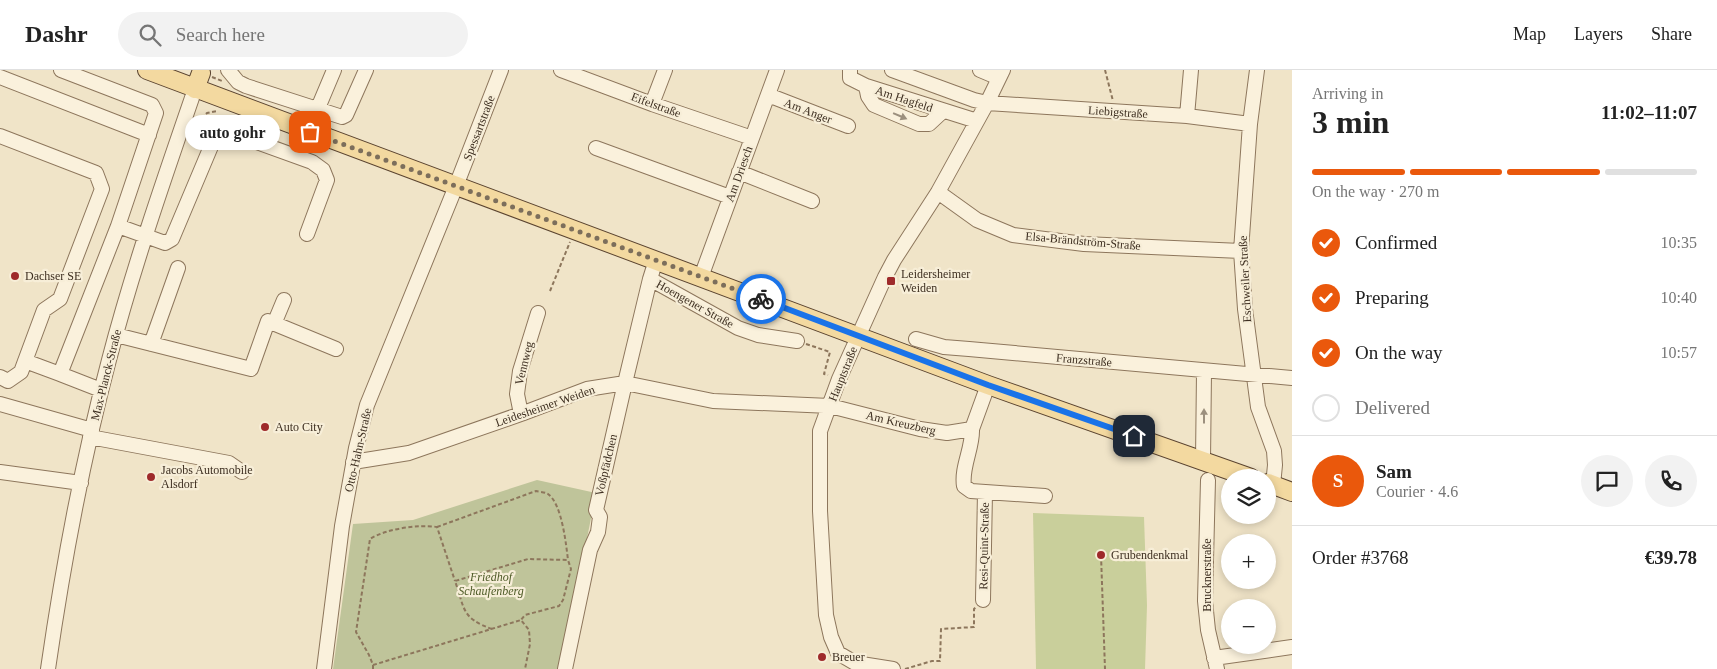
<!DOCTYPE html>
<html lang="en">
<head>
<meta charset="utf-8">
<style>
	body { margin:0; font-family:Georgia,serif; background:#f2f2f2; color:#222; height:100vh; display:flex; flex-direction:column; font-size:19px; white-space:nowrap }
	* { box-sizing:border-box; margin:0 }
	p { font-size:16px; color:#767676 }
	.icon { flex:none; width:28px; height:28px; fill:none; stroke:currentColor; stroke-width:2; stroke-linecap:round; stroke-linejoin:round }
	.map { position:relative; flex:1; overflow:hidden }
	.side { display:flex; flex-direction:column; background:#fff; width:425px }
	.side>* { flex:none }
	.buttons { position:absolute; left:1221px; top:399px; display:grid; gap:10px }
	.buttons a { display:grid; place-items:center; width:55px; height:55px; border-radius:50%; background:#fff; box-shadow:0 2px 8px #0003; font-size:25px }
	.pin { position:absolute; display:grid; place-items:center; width:42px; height:42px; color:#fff; margin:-21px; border-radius:10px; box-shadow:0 2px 8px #0006 }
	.courier { position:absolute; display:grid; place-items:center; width:50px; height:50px; margin:-25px; border:4px solid #1a73e8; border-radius:50%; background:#fff; color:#222; box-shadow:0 1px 6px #0007 }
	.bubble { position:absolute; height:35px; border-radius:18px; background:#fff; box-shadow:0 2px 8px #0003; font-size:16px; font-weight:600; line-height:35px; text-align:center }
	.head em { font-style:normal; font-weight:600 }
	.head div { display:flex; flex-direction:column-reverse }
	.head { display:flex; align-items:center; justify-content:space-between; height:85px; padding:0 20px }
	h1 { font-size:32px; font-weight:600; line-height:38px }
	.bar { display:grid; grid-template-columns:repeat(4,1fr); gap:8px 5px; align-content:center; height:60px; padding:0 20px }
	.bar i { height:6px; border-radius:4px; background:#e0e0e0 }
	.bar .selected { background:#ea580c }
	.bar p { grid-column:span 4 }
	.line { display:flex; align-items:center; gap:12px; padding:0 20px; border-top:1px solid #e0e0e0 }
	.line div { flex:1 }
	.round { display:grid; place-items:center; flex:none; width:52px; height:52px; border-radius:26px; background:#f2f2f2 }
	ol { padding:0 20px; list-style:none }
	li { display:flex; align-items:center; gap:15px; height:55px }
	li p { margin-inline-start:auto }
	li .icon { padding:5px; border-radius:50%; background:#ea580c; color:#fff; stroke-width:4 }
	li:last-child { color:#767676 }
	li i { width:28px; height:28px; border:2px solid #e0e0e0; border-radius:50% }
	header { display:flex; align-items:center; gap:30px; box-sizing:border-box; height:70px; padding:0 25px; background:#fff; border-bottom:1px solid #e0e0e0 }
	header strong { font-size:24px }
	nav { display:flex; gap:28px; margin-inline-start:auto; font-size:18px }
	.search { width:350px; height:45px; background:#f2f2f2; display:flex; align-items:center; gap:12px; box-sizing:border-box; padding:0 18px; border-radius:28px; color:#767676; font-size:19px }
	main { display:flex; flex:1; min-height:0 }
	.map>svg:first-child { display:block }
</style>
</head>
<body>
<header>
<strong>Dashr</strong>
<div class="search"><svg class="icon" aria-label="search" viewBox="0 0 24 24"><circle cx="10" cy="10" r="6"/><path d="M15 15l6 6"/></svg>Search here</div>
<nav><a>Map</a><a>Layers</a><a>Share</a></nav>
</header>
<main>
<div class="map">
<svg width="1292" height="599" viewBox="0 0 1292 599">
	<rect width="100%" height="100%" fill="#f0e4c8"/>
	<!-- green -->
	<path fill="#c9cf9b" d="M 1033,443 L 1144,447 L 1147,535 L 1145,599 L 1036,599 Z"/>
	<!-- cemetery -->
	<path fill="#bfc49a" d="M 537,410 L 596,423 L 561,599 L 333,599 L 353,454 L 413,450 Z"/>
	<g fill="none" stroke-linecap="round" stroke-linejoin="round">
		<!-- minor casing -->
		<g stroke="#8d765c" stroke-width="16">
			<path id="minor" d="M 61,0 L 152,35 L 156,43 L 118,156 L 165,173 L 172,169 L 212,74 L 221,65 L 237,65 L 312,92 L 323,100 L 327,110 L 307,164
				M 228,0 L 238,12 L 246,16 L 342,47 L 346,45 L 366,0
				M 561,0 L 652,34 L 752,68
				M 850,0 L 850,8 L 866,16 L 977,51
				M 892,0 L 974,30 L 987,33 L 1187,46 L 1250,54
				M 980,0 L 999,8
				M 1257,0 L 1250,54 L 1241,181 L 1245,239 L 1258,337 L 1274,381 L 1275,395 L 1273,415
				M 0,7 L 149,65
				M 866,16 L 868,26 L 874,35 L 919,54 L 929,54 L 943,41
				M 768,25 L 848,56
				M 652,34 L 665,0
				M 318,38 L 334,0
				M 1187,46 L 1191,0
				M 0,66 L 96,103 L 102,119 L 60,229 L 44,240 L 21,302 L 8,311 L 0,307
				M 596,78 L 730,127
				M 739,102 L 812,131
				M 938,122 L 977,150 L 1013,165 L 1084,174 L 1241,181
				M 701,207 L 777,0
				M 650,209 L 738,258 L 758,265 L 797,271
				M 274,254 L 284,230
				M 116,265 L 251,299 L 268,251 L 336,279
				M 916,269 L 944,277 L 969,279 L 1292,308
				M 151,274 L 178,198
				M 25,291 L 60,304
				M 101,320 L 60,304 L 118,156
				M 0,334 L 92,360
				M 521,344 L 517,324 L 520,301 L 538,243
				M 972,359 C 973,378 961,397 964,416 L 971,421 L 1045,426
				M 90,367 L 229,393 L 242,402
				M 1203,390 L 1204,302
				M 353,392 L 409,383 L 521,344 L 587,319 L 625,313 L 713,331 L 830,336 L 920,359 L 947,363 L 972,359 L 988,315
				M 0,402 L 81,413
				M 1208,410 L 1205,531 L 1208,560 L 1217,599
				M 983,530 L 985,422
				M 1214,588 L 1292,577
				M 48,599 C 63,495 82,392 109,290 C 133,198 164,109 195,19
				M 324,599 L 342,456 L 356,378 L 367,335 L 456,116 L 501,0
				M 565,599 L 590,480 L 598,462 L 600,447 L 596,440 L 625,313 L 650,209 L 656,190
				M 893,599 L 855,593 L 838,583 L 831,567 L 826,545 L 820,441 L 820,361 L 839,309 L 885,207 L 894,190 L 938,122 L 987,33 L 1003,0"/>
		</g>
		<!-- major casing -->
		<g stroke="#5b4430" stroke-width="20">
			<path id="major" d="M 147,0 L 988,315 L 1251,408
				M 195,19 L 201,3
				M 1268,413 L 1292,422"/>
		</g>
		<!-- path -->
		<path stroke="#8d765c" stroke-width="2" stroke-dasharray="4 2.5" stroke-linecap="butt" d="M 1105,0 L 1113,31
			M 212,7 L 222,11
			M 196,48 L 200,50 L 207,43 L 217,41
			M 550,221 L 570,172
			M 806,274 L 830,282 L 824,304 L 828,305
			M 437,457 L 536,421 C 540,422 545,422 548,424 C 562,434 566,474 568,490
			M 1101,485 L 1105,599
			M 492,559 C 461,548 465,539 455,511 L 528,489 L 568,490 L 571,499 L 563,530 L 559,536 L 525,545 L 521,550
			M 373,595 L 521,550 L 529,560 L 530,574 L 525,599
			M 373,599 L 373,595 L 369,585 L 356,562 L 370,469 C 385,459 419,454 437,457 L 455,511
			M 905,599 L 932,591 L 940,591 L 941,559 L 974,557 L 974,539 L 976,537"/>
		<!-- minor -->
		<use href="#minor" stroke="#faf1dc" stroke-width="14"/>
		<!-- major -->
		<use href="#major" stroke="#f3d9a0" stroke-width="18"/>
	</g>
	<!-- one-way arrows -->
	<defs><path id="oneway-solid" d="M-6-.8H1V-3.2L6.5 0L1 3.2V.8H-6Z" transform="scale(1.25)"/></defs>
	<g fill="#9c907e">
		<use href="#oneway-solid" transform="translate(900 46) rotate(23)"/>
		<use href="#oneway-solid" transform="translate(1204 346) rotate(-90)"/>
	</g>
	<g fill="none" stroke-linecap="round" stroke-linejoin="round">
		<!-- done -->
		<path stroke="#7c6e5b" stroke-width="5" stroke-dasharray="0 9" d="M 310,62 L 761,229"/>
		<!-- route -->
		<path stroke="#1a73e8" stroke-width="6" d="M 761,229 L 988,315 L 1134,366"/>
	</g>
	<!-- markers -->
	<g fill="#9e2a2b" stroke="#f7eed8" stroke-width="2">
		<circle cx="15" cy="206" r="5"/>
		<rect x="886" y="206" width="10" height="10" rx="2.5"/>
		<circle cx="265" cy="357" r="5"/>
		<circle cx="151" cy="407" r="5"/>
		<circle cx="1101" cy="485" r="5"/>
		<circle cx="822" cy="587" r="5"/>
	</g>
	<g text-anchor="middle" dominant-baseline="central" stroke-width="4.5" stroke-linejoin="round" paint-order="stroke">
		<!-- street labels -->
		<g font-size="12" fill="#3d2e20" stroke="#f7eed8">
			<text transform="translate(904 29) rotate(18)">Am Hagfeld</text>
			<text transform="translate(656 35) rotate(20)">Eifelstraße</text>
			<text transform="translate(808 41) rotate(21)">Am Anger</text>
			<text transform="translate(1118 42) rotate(4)">Liebigstraße</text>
			<text transform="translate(479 58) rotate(-69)">Spessartstraße</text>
			<text transform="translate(739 104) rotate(-70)">Am Driesch</text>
			<text transform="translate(1083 171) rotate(5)">Elsa-Brändström-Straße</text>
			<text transform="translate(1245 209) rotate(-93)">Eschweiler Straße</text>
			<text transform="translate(695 234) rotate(29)">Hoengener Straße</text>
			<text transform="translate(1084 290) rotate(5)">Franzstraße</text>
			<text transform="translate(524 293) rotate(-76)">Vennweg</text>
			<text transform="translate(843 304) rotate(-68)">Hauptstraße</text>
			<text transform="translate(106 305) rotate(-76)">Max-Planck-Straße</text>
			<text transform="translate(545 336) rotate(-19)">Leidesheimer Weiden</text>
			<text transform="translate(901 353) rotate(13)">Am Kreuzberg</text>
			<text transform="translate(358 380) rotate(-77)">Otto-Hahn-Straße</text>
			<text transform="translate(606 395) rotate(-77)">Voßpfädchen</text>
			<text transform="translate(984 476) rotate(-89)">Resi-Quint-Straße</text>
			<text transform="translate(1207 505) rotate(-90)">Brucknerstraße</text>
		</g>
		<!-- poi labels -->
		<g font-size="12" fill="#3d2e20" stroke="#f7eed8" text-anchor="start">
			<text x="901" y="204">Leidersheimer<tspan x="901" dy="14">Weiden</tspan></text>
			<text x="25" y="206">Dachser SE</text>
			<text x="275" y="357">Auto City</text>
			<text x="161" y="400">Jacobs Automobile<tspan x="161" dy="14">Alsdorf</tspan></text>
			<text x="1111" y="485">Grubendenkmal</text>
			<text x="832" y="587">Breuer</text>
		</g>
		<!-- park labels -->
		<g font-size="12" font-style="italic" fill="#4d5a26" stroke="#f7eed8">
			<text x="491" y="507">Friedhof<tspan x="491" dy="14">Schaufenberg</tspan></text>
		</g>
	</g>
</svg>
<div class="buttons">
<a><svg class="icon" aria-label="layers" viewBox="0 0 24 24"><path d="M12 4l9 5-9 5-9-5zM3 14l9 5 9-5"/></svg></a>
<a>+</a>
<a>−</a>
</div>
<div class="pin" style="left:310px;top:62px;background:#ea580c"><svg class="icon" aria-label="bag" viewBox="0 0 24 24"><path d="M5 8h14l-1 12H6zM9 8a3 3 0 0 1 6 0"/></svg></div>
<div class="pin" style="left:1134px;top:366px;background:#1f2937"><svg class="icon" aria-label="home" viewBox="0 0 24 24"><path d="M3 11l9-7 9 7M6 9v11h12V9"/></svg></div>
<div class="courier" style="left:761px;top:229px"><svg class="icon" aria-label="bike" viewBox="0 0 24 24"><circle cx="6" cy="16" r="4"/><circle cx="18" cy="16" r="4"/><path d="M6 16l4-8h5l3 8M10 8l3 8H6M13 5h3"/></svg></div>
<div class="bubble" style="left:185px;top:45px;width:95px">auto gohr</div>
</div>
<section class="side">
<div class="head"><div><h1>3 min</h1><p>Arriving in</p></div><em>11:02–11:07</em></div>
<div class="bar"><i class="selected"></i><i class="selected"></i><i class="selected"></i><i></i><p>On the way · 270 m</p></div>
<ol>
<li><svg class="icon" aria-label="check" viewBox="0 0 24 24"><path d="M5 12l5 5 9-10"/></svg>Confirmed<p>10:35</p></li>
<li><svg class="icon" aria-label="check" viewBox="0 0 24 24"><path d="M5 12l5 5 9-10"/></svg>Preparing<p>10:40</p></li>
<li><svg class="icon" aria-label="check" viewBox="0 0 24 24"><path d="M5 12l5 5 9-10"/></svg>On the way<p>10:57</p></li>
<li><i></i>Delivered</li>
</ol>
<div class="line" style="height:90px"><b class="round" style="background:#ea580c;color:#fff">S</b><div><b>Sam</b><p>Courier · 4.6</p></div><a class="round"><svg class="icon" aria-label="chat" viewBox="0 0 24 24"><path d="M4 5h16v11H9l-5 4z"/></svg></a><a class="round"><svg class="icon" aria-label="phone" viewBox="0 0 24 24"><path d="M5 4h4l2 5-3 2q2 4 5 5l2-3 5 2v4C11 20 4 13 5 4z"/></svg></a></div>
<div class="line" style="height:65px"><div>Order #3768</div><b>€39.78</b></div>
</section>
</main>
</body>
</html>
